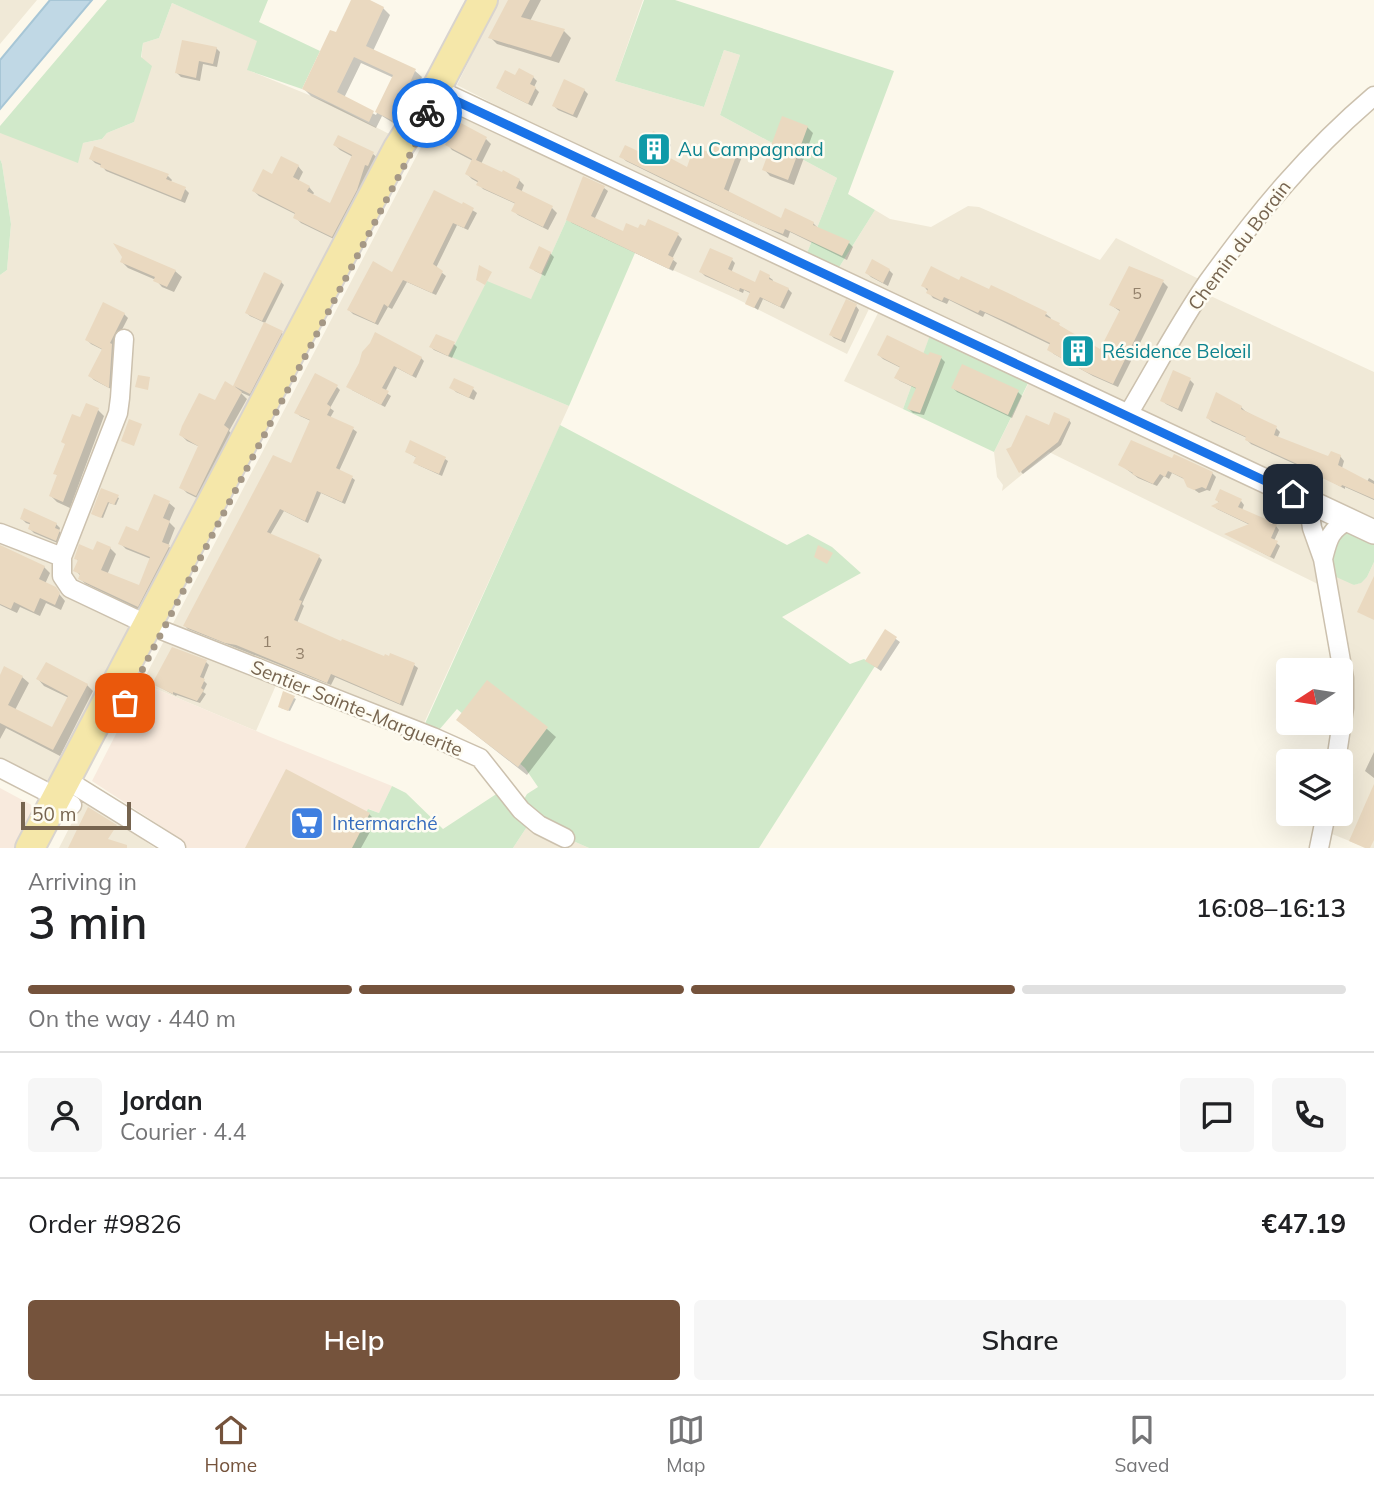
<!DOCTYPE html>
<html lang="en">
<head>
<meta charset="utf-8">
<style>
	body { margin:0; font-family:Mulish,sans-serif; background:#f6f6f6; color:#202124; height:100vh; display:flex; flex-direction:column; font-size:26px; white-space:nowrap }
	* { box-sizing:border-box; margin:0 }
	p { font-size:23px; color:#757577 }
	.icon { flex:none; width:38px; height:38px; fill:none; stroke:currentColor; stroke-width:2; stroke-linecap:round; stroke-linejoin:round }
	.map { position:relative; height:848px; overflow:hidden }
	.drawer { display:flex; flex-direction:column; background:#fff; flex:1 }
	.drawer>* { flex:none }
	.needle { width:46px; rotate:258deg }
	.controls { position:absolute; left:1276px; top:658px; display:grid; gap:14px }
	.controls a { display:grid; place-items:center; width:77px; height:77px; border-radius:7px; background:#fff; box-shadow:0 7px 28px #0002; font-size:35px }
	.scale { position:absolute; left:21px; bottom:18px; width:110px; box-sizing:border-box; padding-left:7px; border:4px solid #76644f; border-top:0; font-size:19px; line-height:24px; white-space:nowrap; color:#76644f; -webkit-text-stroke:5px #fefcf2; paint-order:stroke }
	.pin { position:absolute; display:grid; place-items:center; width:60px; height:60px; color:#fff; margin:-30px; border-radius:14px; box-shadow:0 4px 10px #0006 }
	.courier { position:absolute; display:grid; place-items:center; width:70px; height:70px; margin:-35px; border:5px solid #1a73e8; border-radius:50%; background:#fff; color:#222; box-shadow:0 2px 9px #0007 }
	.head em { font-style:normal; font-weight:600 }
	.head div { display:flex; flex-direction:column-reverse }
	.head { display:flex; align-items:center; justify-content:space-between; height:119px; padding:0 28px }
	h1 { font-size:46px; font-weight:600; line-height:52px }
	.bar { display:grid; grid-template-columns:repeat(4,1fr); gap:10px 7px; align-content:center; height:84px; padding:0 28px }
	.bar i { height:9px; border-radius:5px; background:#e0e0e0 }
	.bar .on { background:#75533c }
	.bar p { grid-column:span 4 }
	.line { display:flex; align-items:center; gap:18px; padding:0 28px; border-top:2px solid #e0e0e0 }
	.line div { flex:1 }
	.round { display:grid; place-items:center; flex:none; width:74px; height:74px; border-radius:7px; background:#f6f6f6 }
	.cta { display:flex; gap:14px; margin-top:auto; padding:14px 28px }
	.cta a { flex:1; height:80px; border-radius:7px; background:#75533c; color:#fff; font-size:28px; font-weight:600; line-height:80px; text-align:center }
	.cta a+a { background:#f6f6f6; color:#202124 }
	.dock { display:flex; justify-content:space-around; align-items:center; height:98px; border-top:2px solid #e0e0e0; background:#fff; font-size:19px; color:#757577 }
	.dock a { display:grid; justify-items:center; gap:4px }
	.dock .on { color:#75533c }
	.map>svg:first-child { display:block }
</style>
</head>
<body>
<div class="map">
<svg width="1374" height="848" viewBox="0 0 1374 848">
	<rect width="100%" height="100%" fill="#fcf8eb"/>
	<!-- residential -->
	<path fill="#f0e9d7" d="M 0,0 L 37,0 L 0,44 Z
		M 499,0 L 643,0 L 615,81 L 704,107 L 724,50 L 740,55 L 720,115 L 837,178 L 803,263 L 833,277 L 875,210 L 890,219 L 931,227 L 968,206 L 979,207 L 1100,260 L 1116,238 L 1207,283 L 1202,292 L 1374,372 L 1374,532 L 1295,501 L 1354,585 L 1360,583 L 1367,577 L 1374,562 L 1374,848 L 1367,848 L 1322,830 L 1326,814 L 1340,814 L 1340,761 L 1344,708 L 1328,589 L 1049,452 L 1002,491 L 1003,485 L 997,477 L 994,452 L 1034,372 L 934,325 L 903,409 L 844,381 L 878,313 L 869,309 L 847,354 L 733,297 L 635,253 L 567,219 L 531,300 L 450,356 L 569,406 L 420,732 L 280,676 L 256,731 L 142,683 L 444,103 L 786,254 L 457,85 Z
		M 172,3 L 258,41 L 248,70 L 331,104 L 395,137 L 50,790 L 0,764 L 0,275 L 7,270 L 11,224 L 2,164 L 0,159 L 0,133 L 83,143 L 102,139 L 107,133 L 134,122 L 143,43 L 159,38 Z
		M 84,799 L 155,848 L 59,848 Z
		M 532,819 L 548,830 L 589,848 L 513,848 Z"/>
	<!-- commercial -->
	<path fill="#f8eadd" d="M 142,683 L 268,736 L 392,786 L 379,813 L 369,809 L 349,848 L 187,848 L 182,840 L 92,781 Z
		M 0,788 L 41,810 L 20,848 L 0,848 Z"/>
	<!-- green -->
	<path fill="#d1e9ca" d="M 107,0 L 268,0 L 259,22 L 320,51 L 302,89 L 247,70 L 257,41 L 172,3 L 159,38 L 143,43 L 141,57 L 152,66 L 134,122 L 107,133 L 102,139 L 83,143 L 78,163 L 0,133 L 0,126 Z
		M 644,0 L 675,0 L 894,71 L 848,194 L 875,210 L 833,277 L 803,263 L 837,178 L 720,115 L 740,55 L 724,50 L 704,107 L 615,81 Z
		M 0,159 L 2,164 L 11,224 L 7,270 L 0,275 Z
		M 567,219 L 635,253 L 569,406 L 449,356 L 487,281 L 531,299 Z
		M 934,324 L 1034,371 L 994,452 L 903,409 Z
		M 560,425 L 787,545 L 808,534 L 832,547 L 861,573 L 782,617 L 850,664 L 864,659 L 875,666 L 759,848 L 589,848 L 548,830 L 532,819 L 513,848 L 349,848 L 368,809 L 379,813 L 392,786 L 406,793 L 443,829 L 504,789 L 523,801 L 527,794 L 538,787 L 525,768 L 457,709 L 433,737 L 423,728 Z
		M 1337,529 L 1374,532 L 1374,562 L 1367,577 L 1361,583 L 1354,585 L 1325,572 Z"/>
	<!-- water -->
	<path fill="#c0d8e5" stroke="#a7c6d6" stroke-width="2" d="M 50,0 L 92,0 L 0,109 L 0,60 Z"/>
	<!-- shadow -->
	<path fill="#0003" fill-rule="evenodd" d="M 353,0 L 366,0 L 383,8 L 390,15 L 373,51 L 414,70 L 422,77 L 400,127 L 382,116 L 376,128 L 311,96 L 304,89 L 336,35 ZM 361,63 L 394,78 L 376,115 L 344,98 Z
		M 510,0 L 541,0 L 530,21 L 564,31 L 571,38 L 559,63 L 497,44 L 490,37 Z
		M 216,48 L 220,52 L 217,67 L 203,64 L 200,81 L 181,77 L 177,73 Z
		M 516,77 L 533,77 L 537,81 L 534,87 L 539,92 L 532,106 L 502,91 L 498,87 Z
		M 584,90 L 588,94 L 577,118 L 558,110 L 554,106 Z
		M 807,127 L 813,133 L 794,185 L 770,176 L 764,169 Z
		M 339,137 L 373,154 L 379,159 L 373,170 L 370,169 L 362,196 L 338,241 L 301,223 L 295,217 L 297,215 L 259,196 L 254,191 L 273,176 L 298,166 L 303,172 L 298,182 L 309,187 L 314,193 L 312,196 L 331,205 L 353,157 L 340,150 L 335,145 Z
		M 486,139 L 491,144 L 481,164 L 519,180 L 524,185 L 521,193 L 552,208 L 557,213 L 548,230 L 518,215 L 513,210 L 516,204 L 483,189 L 479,184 L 479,183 L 472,179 L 467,174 L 473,161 L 452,150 L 448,145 Z
		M 667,140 L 671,145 L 665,157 L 688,169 L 710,155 L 728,150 L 738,149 L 743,154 L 728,193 L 782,220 L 813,223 L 818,228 L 849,243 L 853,247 L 847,260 L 790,232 L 788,238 L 693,194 L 626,161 L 621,156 L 643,156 Z
		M 91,159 L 168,176 L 172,180 L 170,183 L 185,189 L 189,193 L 185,203 L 106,171 L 102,166 L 95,163 Z
		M 604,188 L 608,191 L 594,220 L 623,233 L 639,230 L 678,235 L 682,239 L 672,259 L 677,263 L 673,271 L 572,223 L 568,219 Z
		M 464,205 L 477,213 L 468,230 L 457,225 L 436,268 L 446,276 L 436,295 L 407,282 L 392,309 L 388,307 L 378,325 L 353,314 L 349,310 L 393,274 Z
		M 550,253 L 554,257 L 545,276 L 535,271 L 531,267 Z
		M 732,260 L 735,263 L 731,273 L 756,284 L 769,277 L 773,280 L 772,282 L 788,289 L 792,293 L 784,309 L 763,299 L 758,310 L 747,303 L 752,294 L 744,290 L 743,293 L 705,276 L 701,272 Z
		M 122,262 L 175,271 L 182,277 L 174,292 L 162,287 L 156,280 L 128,268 Z
		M 872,262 L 889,270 L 893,274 L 888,286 L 871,277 L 867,273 Z
		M 281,282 L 284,285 L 265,323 L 250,316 L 247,313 Z
		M 960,282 L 1046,314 L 1051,318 L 1050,320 L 1101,351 L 1121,312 L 1111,305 L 1163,282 L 1168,287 L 1118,387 L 1093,376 L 1054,354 L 1049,349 L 1051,345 L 985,313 L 983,317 L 949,300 L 947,304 L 933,298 L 923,285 Z
		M 856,306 L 859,310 L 845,343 L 834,338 L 831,335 Z
		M 124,314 L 128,318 L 113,347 L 116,349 L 113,390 L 94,380 L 90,376 L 103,350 L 91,344 L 87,340 Z
		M 265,325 L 282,333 L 288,339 L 256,399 L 240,392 L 247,399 L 229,431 L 234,436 L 203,501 L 187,493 L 181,487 L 200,447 L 187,441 L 181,435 L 234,388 Z
		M 454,344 L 457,347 L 452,358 L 434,350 L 431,347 Z
		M 879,355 L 941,358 L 945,362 L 924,415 L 913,413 L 909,409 L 917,389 L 900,381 L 896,378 L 901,368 L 883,359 Z
		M 421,358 L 424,361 L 416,378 L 397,368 L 385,392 L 391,396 L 385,407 L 352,390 L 361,363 Z
		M 455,380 L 473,389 L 477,393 L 474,400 L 456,392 L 452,388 Z
		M 1190,380 L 1194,384 L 1182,412 L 1166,404 L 1162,400 Z
		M 337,387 L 340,390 L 330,408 L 334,411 L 330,418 L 353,429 L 357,432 L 339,471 L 351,477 L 355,480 L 345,504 L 321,493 L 308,523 L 284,511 L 270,535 L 319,557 L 322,560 L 302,604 L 304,606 L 297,623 L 342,643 L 385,658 L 414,665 L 418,668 L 403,706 L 335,677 L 331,685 L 188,629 L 185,626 L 292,466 L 311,421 L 300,416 L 296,412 Z
		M 953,388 L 1018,392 L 1022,396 L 1012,418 L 957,392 Z
		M 1241,407 L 1245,411 L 1276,428 L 1280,432 L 1277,439 L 1329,458 L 1340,456 L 1344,461 L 1342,468 L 1367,482 L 1369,478 L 1374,481 L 1374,500 L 1345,487 L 1345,489 L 1321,476 L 1251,444 L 1247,440 L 1247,438 L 1212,422 L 1208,418 Z
		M 98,410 L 104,416 L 70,508 L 57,502 L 51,496 L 58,476 L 55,473 L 81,420 Z
		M 1069,420 L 1071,423 L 1061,445 L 1023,474 L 1021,472 L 1049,427 Z
		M 407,452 L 445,459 L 448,461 L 442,476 L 418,465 L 417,458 Z
		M 1172,460 L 1212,473 L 1216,477 L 1210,491 L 1207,490 L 1199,493 L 1189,486 L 1186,480 L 1172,473 L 1169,479 L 1164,476 L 1157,486 L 1138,478 L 1121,465 Z
		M 102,490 L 119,498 L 116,505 L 109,503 L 103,518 L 95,515 Z
		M 1217,500 L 1241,501 L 1244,505 L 1242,510 L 1276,526 L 1279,530 L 1274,541 L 1280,546 L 1274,559 L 1227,534 L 1250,525 L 1217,509 L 1214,506 L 1220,504 Z
		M 169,503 L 175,508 L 169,522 L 175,528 L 168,546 L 175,552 L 144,612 L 86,584 L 80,579 L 81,576 L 75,570 L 79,562 L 76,558 L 110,548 L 116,554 L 107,575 L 140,588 L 151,559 L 126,549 L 120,543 L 139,534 Z
		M 25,511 L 56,524 L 60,528 L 59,531 L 63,535 L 60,544 L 34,533 L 30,529 L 32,525 L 26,523 L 22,519 Z
		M 0,551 L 44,567 L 50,573 L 45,584 L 55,589 L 65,601 L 61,610 L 46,603 L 40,616 L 20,607 L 17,613 L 2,606 L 0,605 Z
		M 886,632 L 900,642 L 881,671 L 867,661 Z
		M 173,649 L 206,662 L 209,665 L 203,680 L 207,684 L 203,692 L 206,694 L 200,703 L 177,695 L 176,696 L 154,684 Z
		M 22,677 L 29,683 L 15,710 L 53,730 L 69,698 L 44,686 L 38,679 L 87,685 L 93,691 L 60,756 L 6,728 L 0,739 L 0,678 Z
		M 488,682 L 547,729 L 556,737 L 527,775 L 467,728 Z
		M 284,693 L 296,699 L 290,711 L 281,708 Z
		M 1374,752 L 1374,778 L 1365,771 Z
		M 369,814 L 376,821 L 361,848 L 247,848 Z"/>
	<!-- building -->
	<path fill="#ead9c0" d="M 351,0 L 370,0 L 384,7 L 366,46 L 416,69 L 393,121 L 375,112 L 393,75 L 354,57 L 337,92 L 374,111 L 369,122 L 302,89 L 330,30 L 336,32 Z
		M 508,0 L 530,0 L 521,17 L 565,29 L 551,57 L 488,38 Z
		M 182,40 L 217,47 L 213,64 L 199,61 L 196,78 L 175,73 Z
		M 519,68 L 534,76 L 530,84 L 536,87 L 528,104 L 496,88 L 505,70 L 515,75 Z
		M 564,79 L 585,89 L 573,115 L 552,106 Z
		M 782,116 L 808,126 L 788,180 L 762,170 Z
		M 459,122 L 487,137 L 476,160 L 502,172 L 503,170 L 520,179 L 516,188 L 553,206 L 543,227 L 511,211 L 515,203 L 476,185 L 478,181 L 465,174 L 472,159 L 445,145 Z
		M 653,131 L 668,139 L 661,153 L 687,167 L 694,147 L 709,152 L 713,142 L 727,148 L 728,144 L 739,148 L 724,189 L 781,218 L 785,208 L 814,222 L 813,225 L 850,241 L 842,256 L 785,229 L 783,234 L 757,224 L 619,157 L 625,145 L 642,153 Z
		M 338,135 L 374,152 L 368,166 L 365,165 L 357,190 L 332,237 L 293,218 L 295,213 L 252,191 L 263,169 L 272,174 L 281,156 L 299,165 L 293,177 L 310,186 L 307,191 L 330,203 L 352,155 L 333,145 Z
		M 94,146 L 169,174 L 166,179 L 186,187 L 181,200 L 100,167 L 101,164 L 89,159 Z
		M 583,176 L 605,186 L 591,216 L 623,231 L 626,223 L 638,228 L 640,224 L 645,226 L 648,219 L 679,233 L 668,255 L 674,258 L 669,269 L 566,220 Z
		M 434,190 L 462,204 L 463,202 L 474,208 L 464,228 L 453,223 L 433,264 L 443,271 L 432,293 L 403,280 L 388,307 L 384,304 L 375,323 L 347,310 L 373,261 L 392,272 Z
		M 113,243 L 176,270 L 167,287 L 153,281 L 155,277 L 120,262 L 122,257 Z
		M 539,246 L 551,252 L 541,274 L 529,268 Z
		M 710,248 L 733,258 L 728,269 L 755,282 L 760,270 L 770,275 L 769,279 L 789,288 L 780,307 L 760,297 L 754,308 L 745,304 L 750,292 L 740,288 L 739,291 L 699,272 Z
		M 872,259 L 890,269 L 883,283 L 865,273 Z
		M 479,265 L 492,272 L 485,285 L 476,280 Z
		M 931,266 L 959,280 L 961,276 L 989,289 L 991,285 L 1006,292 L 1047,312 L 1045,316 L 1060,323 L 1059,325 L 1100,349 L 1120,310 L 1109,305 L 1129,266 L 1164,280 L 1113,384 L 1086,372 L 1047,350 L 1050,343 L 1007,322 L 980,310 L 978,313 L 944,297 L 942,301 L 926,293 L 928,289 L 921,286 Z
		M 264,272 L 282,281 L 262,321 L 245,313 Z
		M 846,299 L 857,304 L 841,340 L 829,335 Z
		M 103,302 L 125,313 L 110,343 L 112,344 L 109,388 L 88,376 L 102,349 L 85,340 Z
		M 264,322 L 283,331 L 250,394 L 234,386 L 242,392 L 224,425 L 229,429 L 196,496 L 179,488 L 198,446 L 179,435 L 182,426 L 199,393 L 215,400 L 225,381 L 233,386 Z
		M 375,332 L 422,357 L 412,376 L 394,366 L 382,388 L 389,391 L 381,405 L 346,387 L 359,363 L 362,352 L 370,343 Z
		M 436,334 L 455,342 L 448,356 L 429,347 Z
		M 887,335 L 928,355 L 930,352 L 942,356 L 920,413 L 907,409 L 916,388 L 894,378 L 900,367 L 877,355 Z
		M 962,364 L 1019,390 L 1008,415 L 951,388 Z
		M 1173,370 L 1191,378 L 1178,409 L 1160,401 Z
		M 315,373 L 338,385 L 327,404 L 331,407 L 327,415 L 354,427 L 336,468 L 353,476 L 342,502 L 317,491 L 305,521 L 280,509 L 267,532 L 320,555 L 299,600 L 302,601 L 294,620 L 341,641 L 342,639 L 384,656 L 385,654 L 389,656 L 390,653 L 415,663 L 400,704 L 331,674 L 327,683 L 236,645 L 225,643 L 183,626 L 273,455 L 291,463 L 310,420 L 294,413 Z
		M 138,375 L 150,377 L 148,390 L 135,387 Z
		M 454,378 L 474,387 L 469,398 L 449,388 Z
		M 1216,392 L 1242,406 L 1241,409 L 1277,426 L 1274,435 L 1328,456 L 1331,451 L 1341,455 L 1338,465 L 1374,484 L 1374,499 L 1342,485 L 1341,487 L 1318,476 L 1319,474 L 1245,440 L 1246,437 L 1206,418 Z
		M 86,403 L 99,408 L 63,502 L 49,496 L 57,475 L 53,474 L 65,444 L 61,442 L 72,414 L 80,417 Z
		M 1054,412 L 1070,419 L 1058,442 L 1019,473 L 1006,449 L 1011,447 L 1026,415 L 1049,425 Z
		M 129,419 L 142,424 L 134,446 L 121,441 Z
		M 410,440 L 446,457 L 439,474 L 413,463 L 416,457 L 405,452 Z
		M 1131,440 L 1172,458 L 1174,454 L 1213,472 L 1206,489 L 1202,487 L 1194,490 L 1187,487 L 1183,478 L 1168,471 L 1165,477 L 1160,474 L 1153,484 L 1132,474 L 1133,473 L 1118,465 Z
		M 101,488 L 119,495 L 114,505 L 108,502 L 101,518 L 91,514 Z
		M 1220,489 L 1242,499 L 1238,507 L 1277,524 L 1271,538 L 1278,541 L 1270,557 L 1224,534 L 1249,524 L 1211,506 L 1219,502 L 1215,500 Z
		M 154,494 L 170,501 L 163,518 L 170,521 L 162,542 L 170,545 L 138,607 L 78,579 L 80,574 L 73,571 L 78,560 L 74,559 L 79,544 L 93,550 L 97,541 L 111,547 L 101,570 L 139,585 L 150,557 L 118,544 L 126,526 L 138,531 Z
		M 24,508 L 57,523 L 55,528 L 60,530 L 56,541 L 28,529 L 30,523 L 20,519 Z
		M 0,545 L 45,566 L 39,579 L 56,587 L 60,593 L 55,605 L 40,598 L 34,612 L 14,602 L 11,609 L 0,604 Z
		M 818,545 L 833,553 L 827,564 L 814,557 Z
		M 1374,576 L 1374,620 L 1357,612 Z
		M 885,629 L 897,637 L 877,668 L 865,661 Z
		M 172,647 L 207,660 L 200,677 L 205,679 L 201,688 L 204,690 L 197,701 L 173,692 L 173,694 L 152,684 Z
		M 46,662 L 88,684 L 53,750 L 0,723 L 0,675 L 4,666 L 23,676 L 8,705 L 52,727 L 68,696 L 36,679 Z
		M 487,680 L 548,727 L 518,767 L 456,720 Z
		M 283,691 L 295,696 L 288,711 L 278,707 Z
		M 286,769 L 370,813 L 352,848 L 245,848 Z
		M 1374,784 L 1374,840 L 1370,848 L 1365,848 L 1349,841 Z
		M 88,807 L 117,825 L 108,839 L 127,845 L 127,848 L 68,848 Z"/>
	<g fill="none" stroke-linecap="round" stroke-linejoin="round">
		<!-- minor casing -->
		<g stroke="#ccc1ae" stroke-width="21">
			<path id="minor" d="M 124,339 L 120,398 L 118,413 L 62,557 L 62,576 L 70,588 L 146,624 L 433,737 L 480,758 L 521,810 L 539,825 L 565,838
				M 1127,416 C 1154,371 1178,325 1207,283 C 1257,214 1309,151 1374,96
				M 1308,501 L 1312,528 L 1323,559 C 1328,540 1329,530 1349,520
				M 0,533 L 62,557
				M 1323,559 L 1344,678 L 1344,708 L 1336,761
				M 0,768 L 72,805
				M 65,779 L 176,848
				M 1319,848 L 1326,814"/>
		</g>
		<!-- tertiary casing -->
		<g stroke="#ccc1ae" stroke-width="26">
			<path id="tertiary" d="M 435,91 L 1374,532"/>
		</g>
		<!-- primary casing -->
		<g stroke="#d9d4ce" stroke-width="32">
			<path id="primary" d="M 30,848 L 398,148 L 435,91 L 483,0"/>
		</g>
		<!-- minor -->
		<use href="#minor" stroke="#fff" stroke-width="18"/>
		<!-- tertiary -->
		<use href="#tertiary" stroke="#fff" stroke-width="23"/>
		<!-- primary -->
		<use href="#primary" stroke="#f5e7a9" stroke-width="28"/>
	</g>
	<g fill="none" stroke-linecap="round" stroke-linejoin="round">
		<!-- done -->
		<path stroke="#a59886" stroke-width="7" stroke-dasharray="0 12.6" d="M 125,703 L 417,141 L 427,113"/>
		<!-- route -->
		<path stroke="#1a73e8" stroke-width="9" d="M 427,113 L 435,91 L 1293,494"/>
	</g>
	<!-- icons -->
	<defs>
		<g id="building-square" transform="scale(1.75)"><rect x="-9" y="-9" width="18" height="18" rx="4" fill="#0f9aa8" stroke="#fefcf2"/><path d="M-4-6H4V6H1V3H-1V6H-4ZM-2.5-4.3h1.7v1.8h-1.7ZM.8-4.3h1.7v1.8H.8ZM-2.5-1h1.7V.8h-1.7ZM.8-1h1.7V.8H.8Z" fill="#fff"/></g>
		<g id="supermarket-square" transform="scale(1.75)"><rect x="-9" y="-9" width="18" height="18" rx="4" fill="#3f7fe0" stroke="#fefcf2"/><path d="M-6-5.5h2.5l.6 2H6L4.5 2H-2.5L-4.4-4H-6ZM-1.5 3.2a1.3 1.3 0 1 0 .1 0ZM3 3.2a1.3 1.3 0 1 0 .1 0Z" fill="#fff"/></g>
	</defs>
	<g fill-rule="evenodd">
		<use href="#building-square" x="654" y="149"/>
		<use href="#building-square" x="1078" y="351"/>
		<use href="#supermarket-square" x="307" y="823"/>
	</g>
	<g text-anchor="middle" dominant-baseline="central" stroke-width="5" stroke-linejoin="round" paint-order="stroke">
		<!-- number labels -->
		<g font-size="16" fill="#93816b">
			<text x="1137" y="293">5</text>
			<text x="267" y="641">1</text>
			<text x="300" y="653">3</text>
		</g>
		<!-- culture labels -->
		<g font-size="19" fill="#0d838f" stroke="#fefcf2" text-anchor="start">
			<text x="678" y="149">Au Campagnard</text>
			<text x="1102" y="351">Résidence Belœil</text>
		</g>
		<!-- street labels -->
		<g font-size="19" fill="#76644f" stroke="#fefcf2">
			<text transform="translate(1239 245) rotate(-53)">Chemin du Borain</text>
			<text transform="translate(357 708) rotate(22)">Sentier Sainte-Marguerite</text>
		</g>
		<!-- shop labels -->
		<g font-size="19" fill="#366cbe" stroke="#fefcf2" text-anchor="start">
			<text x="332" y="823">Intermarché</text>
		</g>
	</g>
</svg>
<div class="controls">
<a><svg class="needle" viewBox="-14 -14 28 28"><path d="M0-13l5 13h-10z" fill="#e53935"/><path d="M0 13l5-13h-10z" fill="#757577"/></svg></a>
<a><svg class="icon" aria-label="layers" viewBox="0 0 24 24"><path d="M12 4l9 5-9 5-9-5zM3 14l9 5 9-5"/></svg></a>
</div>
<div class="scale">50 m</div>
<div class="pin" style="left:125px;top:703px;background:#ea580c"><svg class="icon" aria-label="bag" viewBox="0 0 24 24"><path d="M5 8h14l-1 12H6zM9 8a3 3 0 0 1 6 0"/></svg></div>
<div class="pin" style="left:1293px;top:494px;background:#1f2937"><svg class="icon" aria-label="home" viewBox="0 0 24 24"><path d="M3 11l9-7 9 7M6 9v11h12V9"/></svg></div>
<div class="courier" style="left:427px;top:113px"><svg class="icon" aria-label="bike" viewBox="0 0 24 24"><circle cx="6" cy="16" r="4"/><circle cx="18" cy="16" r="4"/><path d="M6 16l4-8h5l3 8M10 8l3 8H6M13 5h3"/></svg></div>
</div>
<section class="drawer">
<div class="head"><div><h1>3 min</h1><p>Arriving in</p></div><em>16:08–16:13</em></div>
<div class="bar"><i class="on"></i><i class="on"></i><i class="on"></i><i></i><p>On the way · 440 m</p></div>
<div class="line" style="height:126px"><a class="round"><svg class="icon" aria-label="person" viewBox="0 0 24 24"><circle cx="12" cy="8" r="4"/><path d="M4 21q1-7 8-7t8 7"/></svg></a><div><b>Jordan</b><p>Courier · 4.4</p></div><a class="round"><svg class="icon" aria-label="chat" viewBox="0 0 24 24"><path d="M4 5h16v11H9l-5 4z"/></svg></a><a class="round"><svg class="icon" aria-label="phone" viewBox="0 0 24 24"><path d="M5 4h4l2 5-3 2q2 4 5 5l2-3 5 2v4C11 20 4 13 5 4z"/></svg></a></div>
<div class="line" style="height:91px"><div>Order #9826</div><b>€47.19</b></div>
<div class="cta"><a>Help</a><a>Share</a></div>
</section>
<nav class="dock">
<a class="on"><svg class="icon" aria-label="home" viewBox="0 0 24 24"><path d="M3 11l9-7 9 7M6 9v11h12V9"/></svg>Home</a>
<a><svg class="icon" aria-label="map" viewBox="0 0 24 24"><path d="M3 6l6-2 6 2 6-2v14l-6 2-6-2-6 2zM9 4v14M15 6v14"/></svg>Map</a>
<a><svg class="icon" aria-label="saved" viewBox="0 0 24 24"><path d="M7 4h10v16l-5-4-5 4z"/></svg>Saved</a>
</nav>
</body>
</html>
